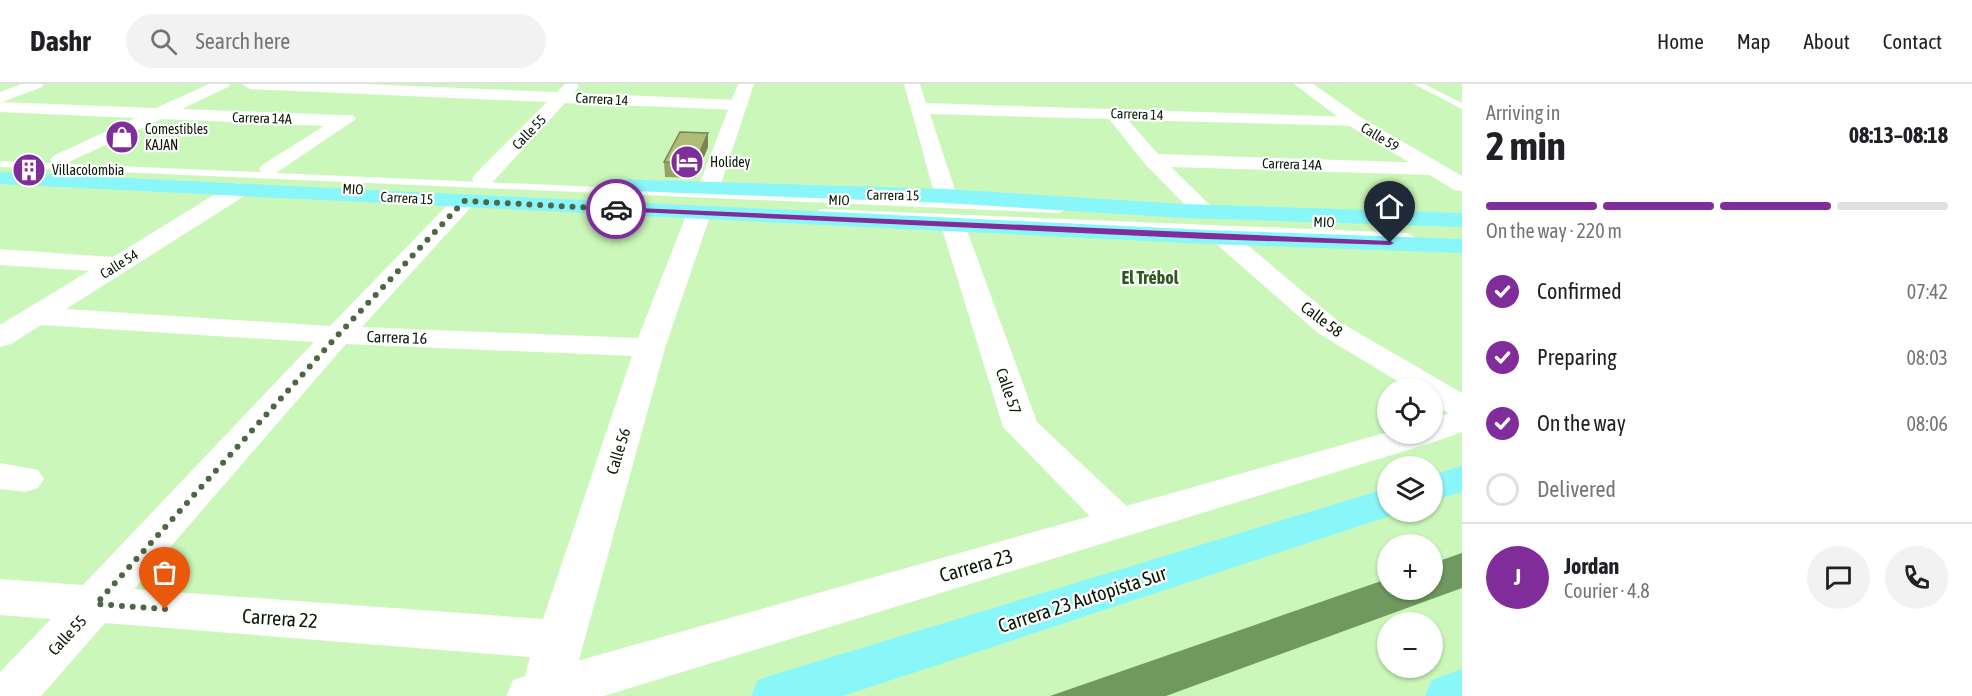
<!DOCTYPE html>
<html lang="en">
<head>
<meta charset="utf-8">
<style>
	body { margin:0; font-family:"Asap Condensed",sans-serif; background:#f2f2f2; color:#202124; height:100vh; display:flex; flex-direction:column; font-size:22px; white-space:nowrap }
	* { box-sizing:border-box; margin:0 }
	p { font-size:20px; color:#757577 }
	.icon { flex:none; width:33px; height:33px; fill:none; stroke:currentColor; stroke-width:2; stroke-linecap:round; stroke-linejoin:round }
	.map { position:relative; flex:1; overflow:hidden }
	.side { display:flex; flex-direction:column; background:#fff; width:510px }
	.side>* { flex:none }
	.controls { position:absolute; left:1377px; top:294px; display:grid; gap:12px }
	.controls a { display:grid; place-items:center; width:66px; height:66px; border-radius:50%; background:#fff; box-shadow:0 2px 4px #0004; font-size:30px }
	.pin { position:absolute; display:grid; place-items:center; width:51px; height:51px; color:#fff; margin:-62px -26px; border-radius:50% 50% 50% 0; rotate:-45deg; box-shadow:0 0 6px #0007 }
	.pin .icon { rotate:45deg }
	.courier { position:absolute; display:grid; place-items:center; width:60px; height:60px; margin:-30px; border:4px solid #812c9b; border-radius:50%; background:#fff; color:#222; box-shadow:0 2px 8px #0007 }
	.overview em { font-style:normal; font-weight:700 }
	.overview div { display:flex; flex-direction:column-reverse }
	.overview { display:flex; align-items:center; justify-content:space-between; height:102px; padding:0 24px }
	h1 { font-size:39px; font-weight:700; line-height:45px }
	.bar { display:grid; grid-template-columns:repeat(4,1fr); gap:9px 6px; align-content:center; height:72px; padding:0 24px }
	.bar i { height:8px; border-radius:4px; background:#e0e0e0 }
	.bar .current { background:#812c9b }
	.bar p { grid-column:span 4 }
	.line { display:flex; align-items:center; gap:15px; padding:0 24px; border-top:2px solid #e0e0e0 }
	.line div { flex:1 }
	.round { display:grid; place-items:center; flex:none; width:63px; height:63px; border-radius:32px; background:#f2f2f2 }
	ol { padding:0 24px; list-style:none }
	li { display:flex; align-items:center; gap:18px; height:66px }
	li p { margin-inline-start:auto }
	li .icon { padding:6px; border-radius:50%; background:#812c9b; color:#fff; stroke-width:4 }
	li:last-child { color:#757577 }
	li i { width:33px; height:33px; border:3px solid #e0e0e0; border-radius:50% }
	header { display:flex; align-items:center; gap:36px; box-sizing:border-box; height:84px; padding:0 30px; background:#fff; border-bottom:2px solid #e0e0e0 }
	header strong { font-size:28px }
	nav { display:flex; gap:33px; margin-inline-start:auto; font-size:21px }
	.search { width:420px; height:54px; background:#f2f2f2; display:flex; align-items:center; gap:15px; box-sizing:border-box; padding:0 21px; border-radius:33px; color:#757577; font-size:22px }
	main { display:flex; flex:1; min-height:0 }
	.map>svg:first-child { display:block }
</style>
</head>
<body>
<header>
<strong>Dashr</strong>
<div class="search"><svg class="icon" aria-label="search" viewBox="0 0 24 24"><circle cx="10" cy="10" r="6"/><path d="M15 15l6 6"/></svg>Search here</div>
<nav><a>Home</a><a>Map</a><a>About</a><a>Contact</a></nav>
</header>
<main>
<div class="map">
<svg width="1462" height="612" viewBox="0 0 1462 612">
	<rect width="100%" height="100%" fill="#cbf8ba"/>
	<!-- water -->
	<path fill="#709960" d="M 1462,469 L 1462,504 L 1166,612 L 1050,612 L 1387,495 L 1388,506 L 1432,506 L 1433,479 Z"/>
	<g fill="none" stroke-linecap="round" stroke-linejoin="round">
		<!-- lane -->
		<path fill="#fff" fill-rule="evenodd" d="M 1414,0 L 1424,0 L 1462,19 L 1462,25 Z
			M 0,77 L 1059,123 L 1065,126 L 1059,129 L 0,83 Z
			M 822,125 L 1408,149 L 1414,153 L 1408,157 L 818,130 L 818,126 Z"/>
		<!-- street -->
		<path fill="#fff" fill-rule="evenodd" d="M 209,0 L 230,0 L 228,3 L 182,25 L 340,31 L 353,31 L 356,35 L 276,89 L 269,91 L 262,89 L 259,85 L 262,81 L 324,42 L 162,35 L 60,82 L 53,80 L 50,76 L 53,72 L 135,34 L 0,28 L 0,18 L 156,24 Z
			M 242,0 L 364,0 L 557,8 L 565,0 L 577,0 L 579,3 L 574,9 L 739,16 L 745,17 L 748,21 L 745,25 L 739,26 L 565,19 L 491,100 L 483,101 L 475,100 L 472,95 L 475,90 L 547,18 L 250,5 Z
			M 904,0 L 920,0 L 926,19 L 1356,33 L 1362,34 L 1365,38 L 1362,42 L 1128,36 L 1158,70 L 1432,79 L 1439,81 L 1442,85 L 1439,89 L 1432,91 L 1171,83 L 1216,127 L 1212,132 L 1204,134 L 1196,132 L 1145,80 L 1109,35 L 930,30 L 957,112 L 954,117 L 946,119 L 938,117 L 935,112 Z
			M 238,99 L 246,101 L 249,106 L 246,111 L 66,225 L 330,242 L 456,112 L 464,110 L 472,112 L 475,117 L 472,122 L 362,243 L 638,254 L 687,129 L 691,124 L 699,122 L 707,124 L 711,129 L 665,264 L 569,612 L 523,612 L 521,607 L 530,573 L 105,539 L 41,612 L 0,612 L 0,588 L 51,535 L 0,531 L 0,495 L 83,501 L 314,258 L 41,241 L 11,260 L 0,263 L 0,241 L 89,187 L 0,181 L 0,165 L 113,173 L 230,101 ZM 346,260 L 632,272 L 543,535 L 134,505 Z
			M 953,134 L 961,136 L 965,141 L 1037,338 L 1134,429 L 1140,439 L 1134,449 L 1120,454 L 1106,449 L 1003,343 L 941,141 L 945,136 Z
			M 1223,146 L 1232,148 L 1338,237 L 1462,309 L 1462,333 L 1450,330 L 1432,320 L 1432,304 L 1409,304 L 1318,249 L 1214,158 L 1211,153 L 1214,148 Z
			M 0,379 L 38,386 L 44,395 L 38,404 L 25,408 L 0,405 Z"/>
		<!-- secondary -->
		<path fill="#fff" fill-rule="evenodd" d="M 21,0 L 44,0 L 42,3 L 0,19 L 0,8 Z
			M 738,0 L 754,0 L 719,106 L 716,111 L 708,113 L 700,111 L 697,106 Z
			M 1294,0 L 1313,0 L 1362,34 L 1462,92 L 1462,107 L 1454,106 L 1350,42 Z
			M 1462,326 L 1462,348 L 1434,358 L 604,612 L 506,612 L 513,596 L 531,590 L 1388,348 L 1432,350 L 1432,334 Z"/>
		<!-- primary -->
		<path fill="#89f6f9" fill-rule="evenodd" d="M 0,88 L 1207,146 L 1462,155 L 1462,169 L 1207,160 L 0,100 Z
			M 613,95 L 946,105 L 1183,120 L 1462,129 L 1462,143 L 1183,134 L 946,119 L 605,106 L 602,101 L 605,96 Z
			M 1462,382 L 1462,408 L 1432,417 L 1432,391 Z
			M 1388,404 L 1388,428 L 1402,428 L 843,612 L 751,612 L 758,596 L 776,590 Z
			M 1462,585 L 1462,612 L 1425,612 L 1432,596 Z"/>
	</g>
	<!-- wall -->
	<path fill="#96a265" d="M 708,49 L 708,63 L 695,94 L 665,93 L 664,78 Z"/>
	<!-- shaded-wall -->
	<path fill="#7a8453" d="M 708,49 L 708,63 L 695,94 L 695,79 Z"/>
	<!-- building -->
	<path fill="#afbc76" stroke="#7a8453" stroke-width="1.5" d="M 680,48 L 708,49 L 695,79 L 664,78 Z"/>
	<!-- route -->
	<path fill="#812c9b" d="M 614,123 L 1390,157 L 1394,159 L 1390,161 L 1207,155 L 616,127 Z"/>
	<g fill="none" stroke-linecap="round" stroke-linejoin="round">
		<!-- done -->
		<path stroke="#4d6744" stroke-width="6" stroke-dasharray="0 10.8" d="M 165,525 L 96,520 L 338,251 L 464,117 L 616,125"/>
	</g>
	<!-- icons -->
	<defs>
		<g id="shop-disc" transform="scale(1.725)"><circle r="9.5" fill="#812c9b" stroke="#fff"/><path d="M-5-2.5h2.3a2.7 3.5 0 0 1 5.4 0H5L5.5 6h-11ZM-1.5-2.5h3a1.5 2.3 0 0 0-3 0Z" fill="#fff"/></g>
		<g id="hotel-disc" transform="scale(1.725)"><circle r="9.5" fill="#812c9b" stroke="#fff"/><path d="M-6-4.5h1.5V1H6V5H4.5V3h-9V5H-6ZM-4 0a1.8 1.8 0 1 1 3.6 0ZM.5 0V-2.5h3Q6-2.5 6 0Z" fill="#fff"/></g>
		<g id="building-disc" transform="scale(1.725)"><circle r="9.5" fill="#812c9b" stroke="#fff"/><path d="M-4-6H4V6H1V3H-1V6H-4ZM-2.5-4.3h1.7v1.8h-1.7ZM.8-4.3h1.7v1.8H.8ZM-2.5-1h1.7V.8h-1.7ZM.8-1h1.7V.8H.8Z" fill="#fff"/></g>
	</defs>
	<g fill-rule="evenodd">
		<use href="#shop-disc" x="122" y="53"/>
		<use href="#hotel-disc" x="687" y="78"/>
		<use href="#building-disc" x="29" y="86"/>
	</g>
	<g text-anchor="middle" dominant-baseline="central" stroke-width="4.5" stroke-linejoin="round" paint-order="stroke">
		<!-- far-street labels -->
		<g font-size="14" fill="#091904" stroke="#fff">
			<text transform="translate(602 15) rotate(3)">Carrera 14</text>
			<text transform="translate(1137 30) rotate(2)">Carrera 14</text>
			<text transform="translate(262 34) rotate(2)">Carrera 14A</text>
			<text transform="translate(529 48) rotate(-46)">Calle 55</text>
			<text transform="translate(1380 53) rotate(31)">Calle 59</text>
			<text transform="translate(1292 80) rotate(2)">Carrera 14A</text>
			<text transform="translate(353 105) rotate(3)">MIO</text>
			<text transform="translate(893 111) rotate(1)">Carrera 15</text>
			<text transform="translate(407 114) rotate(3)">Carrera 15</text>
			<text transform="translate(839 116) rotate(2)">MIO</text>
			<text transform="translate(1324 138) rotate(2)">MIO</text>
			<text transform="translate(119 180) rotate(-32)">Calle 54</text>
		</g>
		<!-- far-poi labels -->
		<g font-size="14" fill="#091904" stroke="#fff" text-anchor="start">
			<text x="145" y="45">Comestibles<tspan x="145" dy="16">KAJAN</tspan></text>
			<text x="710" y="78">Holidey</text>
			<text x="52" y="86">Villacolombia</text>
		</g>
		<!-- street labels -->
		<g font-size="16" fill="#091904" stroke="#fff">
			<text transform="translate(1322 235) rotate(37)">Calle 58</text>
			<text transform="translate(397 253) rotate(2)">Carrera 16</text>
			<text transform="translate(1009 307) rotate(71)">Calle 57</text>
			<text transform="translate(618 367) rotate(-73)">Calle 56</text>
			<text transform="translate(67 551) rotate(-47)">Calle 55</text>
		</g>
		<!-- neighbourhood labels -->
		<g font-size="18" font-weight="bold" fill="#315721" stroke="#fff">
			<text x="1150" y="193">El Trébol</text>
		</g>
		<!-- near-street labels -->
		<g font-size="20" fill="#091904" stroke="#fff">
			<text transform="translate(976 481) rotate(-16)">Carrera 23</text>
			<text transform="translate(1082 515) rotate(-18)">Carrera 23 Autopista Sur</text>
			<text transform="translate(280 534) rotate(4)">Carrera 22</text>
		</g>
	</g>
</svg>
<div class="controls">
<a><svg class="icon" aria-label="locate" viewBox="0 0 24 24"><circle cx="12" cy="12" r="6"/><path d="M12 2v4M12 18v4M2 12h4M18 12h4"/></svg></a>
<a><svg class="icon" aria-label="layers" viewBox="0 0 24 24"><path d="M12 4l9 5-9 5-9-5zM3 14l9 5 9-5"/></svg></a>
<a>+</a>
<a>−</a>
</div>
<div class="pin" style="left:165px;top:525px;background:#ea580c"><svg class="icon" aria-label="bag" viewBox="0 0 24 24"><path d="M5 8h14l-1 12H6zM9 8a3 3 0 0 1 6 0"/></svg></div>
<div class="pin" style="left:1390px;top:159px;background:#1f2937"><svg class="icon" aria-label="home" viewBox="0 0 24 24"><path d="M3 11l9-7 9 7M6 9v11h12V9"/></svg></div>
<div class="courier" style="left:616px;top:125px"><svg class="icon" aria-label="car" viewBox="0 0 24 24"><path d="M5 17H2v-5l4-1 3-4h7l3 4 3 1v5h-3M9 17h6M6 11h13"/><circle cx="7" cy="17" r="2"/><circle cx="17" cy="17" r="2"/></svg></div>
</div>
<section class="side">
<div class="overview"><div><h1>2 min</h1><p>Arriving in</p></div><em>08:13–08:18</em></div>
<div class="bar"><i class="current"></i><i class="current"></i><i class="current"></i><i></i><p>On the way · 220 m</p></div>
<ol>
<li><svg class="icon" aria-label="check" viewBox="0 0 24 24"><path d="M5 12l5 5 9-10"/></svg>Confirmed<p>07:42</p></li>
<li><svg class="icon" aria-label="check" viewBox="0 0 24 24"><path d="M5 12l5 5 9-10"/></svg>Preparing<p>08:03</p></li>
<li><svg class="icon" aria-label="check" viewBox="0 0 24 24"><path d="M5 12l5 5 9-10"/></svg>On the way<p>08:06</p></li>
<li><i></i>Delivered</li>
</ol>
<div class="line" style="height:108px"><b class="round" style="background:#812c9b;color:#fff">J</b><div><b>Jordan</b><p>Courier · 4.8</p></div><a class="round"><svg class="icon" aria-label="chat" viewBox="0 0 24 24"><path d="M4 5h16v11H9l-5 4z"/></svg></a><a class="round"><svg class="icon" aria-label="phone" viewBox="0 0 24 24"><path d="M5 4h4l2 5-3 2q2 4 5 5l2-3 5 2v4C11 20 4 13 5 4z"/></svg></a></div>
</section>
</main>
</body>
</html>
